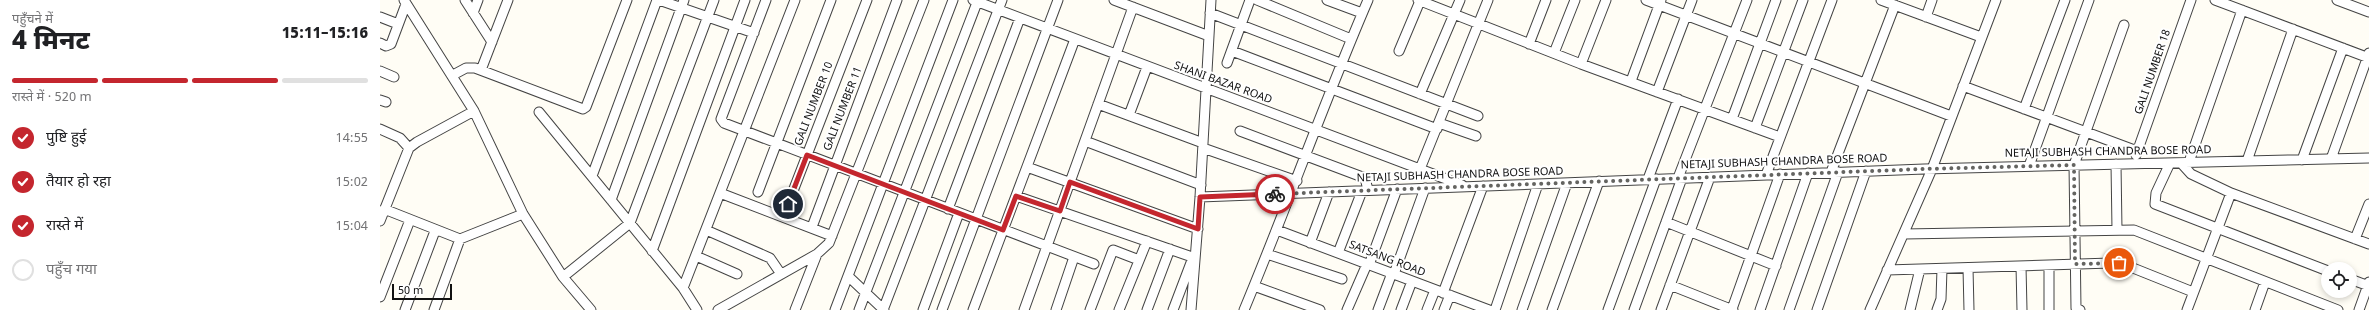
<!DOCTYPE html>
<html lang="hi">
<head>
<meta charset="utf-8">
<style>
	body { margin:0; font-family:Georgia,"Noto Sans Devanagari",serif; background:#f2f2f2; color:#202124; height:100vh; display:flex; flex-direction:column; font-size:15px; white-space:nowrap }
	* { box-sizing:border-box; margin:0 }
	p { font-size:13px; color:#757577 }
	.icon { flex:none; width:22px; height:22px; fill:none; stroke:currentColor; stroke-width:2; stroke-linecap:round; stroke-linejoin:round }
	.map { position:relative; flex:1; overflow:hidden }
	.panel { display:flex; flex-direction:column; background:#fff; width:380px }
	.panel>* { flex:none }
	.tools { position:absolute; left:1941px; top:262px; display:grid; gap:8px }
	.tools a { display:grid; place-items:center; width:36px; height:36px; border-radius:50%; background:#fff; box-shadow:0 2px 6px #0003; font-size:20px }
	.scale { position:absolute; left:12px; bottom:10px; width:60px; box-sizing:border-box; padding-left:4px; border:2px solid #111; border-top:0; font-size:11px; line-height:14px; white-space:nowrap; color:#111; -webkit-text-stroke:3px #fff; paint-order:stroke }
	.pin { position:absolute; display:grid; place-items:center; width:34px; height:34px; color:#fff; margin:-17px; border:2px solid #fff; border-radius:50%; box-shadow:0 1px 4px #0007 }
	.courier { position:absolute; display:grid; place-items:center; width:40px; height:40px; margin:-20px; border:3px solid #c4262e; border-radius:50%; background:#fff; color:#222; box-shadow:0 1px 5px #0007 }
	.head em { font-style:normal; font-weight:800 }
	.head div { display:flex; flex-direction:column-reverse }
	.head { display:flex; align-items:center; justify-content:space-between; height:68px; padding:0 12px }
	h1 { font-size:26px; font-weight:800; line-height:30px }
	.bar { display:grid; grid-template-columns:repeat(4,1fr); gap:6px 4px; align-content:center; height:48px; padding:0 12px }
	.bar i { height:5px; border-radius:3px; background:#e0e0e0 }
	.bar .current { background:#c4262e }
	.bar p { grid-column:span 4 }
	ol { padding:0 12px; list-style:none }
	li { display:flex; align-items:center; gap:12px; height:44px }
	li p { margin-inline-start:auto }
	li .icon { padding:4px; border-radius:50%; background:#c4262e; color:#fff; stroke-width:4 }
	li:last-child { color:#757577 }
	li i { width:22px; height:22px; border:2px solid #e0e0e0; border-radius:50% }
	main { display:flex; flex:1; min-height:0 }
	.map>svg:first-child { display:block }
</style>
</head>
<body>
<main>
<section class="panel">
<div class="head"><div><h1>4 मिनट</h1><p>पहुँचने में</p></div><em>15:11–15:16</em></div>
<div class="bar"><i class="current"></i><i class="current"></i><i class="current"></i><i></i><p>रास्ते में · 520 m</p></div>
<ol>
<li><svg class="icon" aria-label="check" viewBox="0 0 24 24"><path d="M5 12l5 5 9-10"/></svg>पुष्टि हुई<p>14:55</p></li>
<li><svg class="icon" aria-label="check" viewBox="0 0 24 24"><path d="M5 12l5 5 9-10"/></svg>तैयार हो रहा<p>15:02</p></li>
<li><svg class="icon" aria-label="check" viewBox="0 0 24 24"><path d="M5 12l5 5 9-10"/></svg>रास्ते में<p>15:04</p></li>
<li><i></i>पहुँच गया</li>
</ol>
</section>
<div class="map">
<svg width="1989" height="310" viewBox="0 0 1989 310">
	<rect width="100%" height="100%" fill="#fffdf5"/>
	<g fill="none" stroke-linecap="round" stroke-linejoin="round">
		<!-- minor casing -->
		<g stroke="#444" stroke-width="11">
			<path id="minor" d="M 24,0 L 94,111 L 143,214 L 183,277 L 211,310
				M 85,0 L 112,42
				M 279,0 L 374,33
				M 386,0 L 341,119 L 344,123 L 714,264
				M 593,0 L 1082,185
				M 734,0 L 829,36
				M 877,0 L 971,39
				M 947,0 L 982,13
				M 1038,0 L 1201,64 L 1400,137
				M 1266,0 L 1571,116
				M 1501,0 L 1601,37
				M 1835,0 L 1989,58
				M 1957,0 L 1989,12
				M 93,13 L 98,0
				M 830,13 L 1098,116
				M 0,17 L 18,24
				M 1546,17 L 1552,0
				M 0,43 L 6,46 L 11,44 L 26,4
				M 1149,44 L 1166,0
				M 852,51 L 1057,129
				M 1019,51 L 1040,1
				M 1174,53 L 1195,0
				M 847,63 L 870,0
				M 1201,64 L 1226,0
				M 101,70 L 128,0
				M 0,71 L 14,77
				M 73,75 L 86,68 L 95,68 L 203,109 L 206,107 L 247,0
				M 1251,81 L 1281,0
				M 1583,86 L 1757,151
				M 1277,92 L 1312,0
				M 1040,94 L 1080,0
				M 0,100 L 6,102
				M 718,104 L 823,143
				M 1644,109 L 1685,0
				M 159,112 L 303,288 L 317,310
				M 749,115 L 767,67
				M 1352,119 L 1396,0
				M 1059,123 L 1096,136
				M 1375,128 L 1423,0
				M 0,129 L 20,138 L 29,148
				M 860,131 L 985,178 L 988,190
				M 705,141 L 821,185
				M 823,148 L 917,181
				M 1756,155 L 1811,0
				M 1951,159 L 1989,53
				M 1922,160 L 1963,48
				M 1867,161 L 1913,29
				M 1809,162 L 1862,10
				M 1790,163 L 1776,193 L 1775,204 L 1948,271
				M 1801,163 L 1811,174 L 1851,193 L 1989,244
				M 1736,164 L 1737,230
				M 1649,166 L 1709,0
				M 647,167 L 818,229
				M 1040,169 L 1108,0
				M 1451,172 L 1515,5
				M 1386,175 L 1452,0
				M 212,176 L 277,0
				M 1298,178 L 1367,0
				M 1268,179 L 1298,99
				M 378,192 L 451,0
				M 340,193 L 452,236
				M 636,196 L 815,258
				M 820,197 L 1544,169 L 1989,158
				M 231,200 L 304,0
				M 4,209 L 80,239
				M 568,209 L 640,18
				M 403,217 L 487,0
				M 0,221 L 29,148 L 37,142 L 94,111
				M 1286,222 L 1396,266
				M 432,227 L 517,0
				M 326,230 L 390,258 L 401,274
				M 897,230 L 1109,310
				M 1524,234 L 1754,230 L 1958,310
				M 1975,239 L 1989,204
				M 930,243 L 949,192
				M 272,251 L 365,0
				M 958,253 L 982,191
				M 887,254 L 962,279
				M 316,256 L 357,274
				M 989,265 L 1017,189
				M 1669,265 L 1669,310
				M 1641,266 L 1642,310
				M 1588,268 L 1589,310
				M 1507,270 L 1731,263 L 1748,266 L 1813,292
				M 1014,274 L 1045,188
				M 468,276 L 504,310
				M 183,277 L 250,223 L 334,0
				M 1970,279 L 1989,286
				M 1290,285 L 1353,310
				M 874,286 L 940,310
				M 303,288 L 415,0
				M 1063,293 L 1103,186
				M 0,297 L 30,220
				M 1352,309 L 1400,174
				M 25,310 L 55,231
				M 54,310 L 80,239 L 143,214
				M 338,310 L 437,254 L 449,243 L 544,0
				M 415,310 L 437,254
				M 455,310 L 573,0
				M 479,310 L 598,0
				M 503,310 L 622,0
				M 543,310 L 579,213
				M 562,310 L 678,0
				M 593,310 L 695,39
				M 644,310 L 753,7
				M 676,310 L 694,257
				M 710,310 L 733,250 L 759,260
				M 739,310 L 767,241
				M 767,310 L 790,249
				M 793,310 L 812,260
				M 811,310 L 820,197 L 831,0
				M 864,310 C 907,207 944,102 988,0
				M 967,310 L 987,264
				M 998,310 L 1012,273
				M 1021,310 L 1032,281
				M 1047,310 L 1055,290
				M 1064,310 L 1070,295
				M 1115,310 L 1158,184
				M 1142,310 L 1187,183
				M 1172,310 L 1219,181
				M 1228,310 L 1276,179
				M 1254,310 L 1302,178
				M 1281,310 L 1330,177
				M 1380,310 L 1428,173
				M 1409,310 L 1458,172
				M 1437,310 L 1486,171
				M 1490,310 L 1552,169 L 1616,0
				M 1530,310 L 1540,269
				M 1557,310 L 1561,299 L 1562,269
				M 1700,310 L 1696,308 L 1694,165 L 1744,25
				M 1807,310 L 1851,193
				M 1875,310 L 1885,282
				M 1979,310 L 1989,282"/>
		</g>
		<!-- minor -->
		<use href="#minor" stroke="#fff" stroke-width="9"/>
	</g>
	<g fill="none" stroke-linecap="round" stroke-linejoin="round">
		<!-- done -->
		<path stroke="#646461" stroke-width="4" stroke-dasharray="0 7.2" d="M 895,194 L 1544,169 L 1694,165 L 1695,264 L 1739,263"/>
		<!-- route -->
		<path stroke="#c4262e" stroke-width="5" d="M 408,204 L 427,155 L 623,230 L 636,196 L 680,211 L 690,182 L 818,229 L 820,197 L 895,194"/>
	</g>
	<g text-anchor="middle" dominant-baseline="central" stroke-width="4" stroke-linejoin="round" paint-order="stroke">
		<!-- street labels -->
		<g font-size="11" fill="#111" stroke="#fff">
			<text transform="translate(1773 72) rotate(-71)">GALI NUMBER 18</text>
			<text transform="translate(843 83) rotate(20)">SHANI BAZAR ROAD</text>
			<text transform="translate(434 104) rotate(-69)">GALI NUMBER 10</text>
			<text transform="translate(463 109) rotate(-69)">GALI NUMBER 11</text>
			<text transform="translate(1728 152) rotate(-1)">NETAJI SUBHASH CHANDRA BOSE ROAD</text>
			<text transform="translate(1404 162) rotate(-2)">NETAJI SUBHASH CHANDRA BOSE ROAD</text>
			<text transform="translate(1080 175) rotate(-2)">NETAJI SUBHASH CHANDRA BOSE ROAD</text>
			<text transform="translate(1007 259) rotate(21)">SATSANG ROAD</text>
		</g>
	</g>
</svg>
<div class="tools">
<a><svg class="icon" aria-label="locate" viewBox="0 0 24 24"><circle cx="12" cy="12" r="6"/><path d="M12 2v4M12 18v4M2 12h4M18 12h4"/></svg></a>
</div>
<div class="scale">50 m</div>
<div class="pin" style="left:1739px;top:263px;background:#ea580c"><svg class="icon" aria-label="bag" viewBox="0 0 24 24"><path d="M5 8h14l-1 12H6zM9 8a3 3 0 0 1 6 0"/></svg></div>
<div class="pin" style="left:408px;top:204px;background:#1f2937"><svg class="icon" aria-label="home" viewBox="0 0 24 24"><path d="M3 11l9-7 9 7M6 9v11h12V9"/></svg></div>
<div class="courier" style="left:895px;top:194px"><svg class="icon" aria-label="bike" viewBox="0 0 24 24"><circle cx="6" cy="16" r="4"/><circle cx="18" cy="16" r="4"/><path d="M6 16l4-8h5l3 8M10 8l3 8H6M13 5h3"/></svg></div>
</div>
</main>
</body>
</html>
